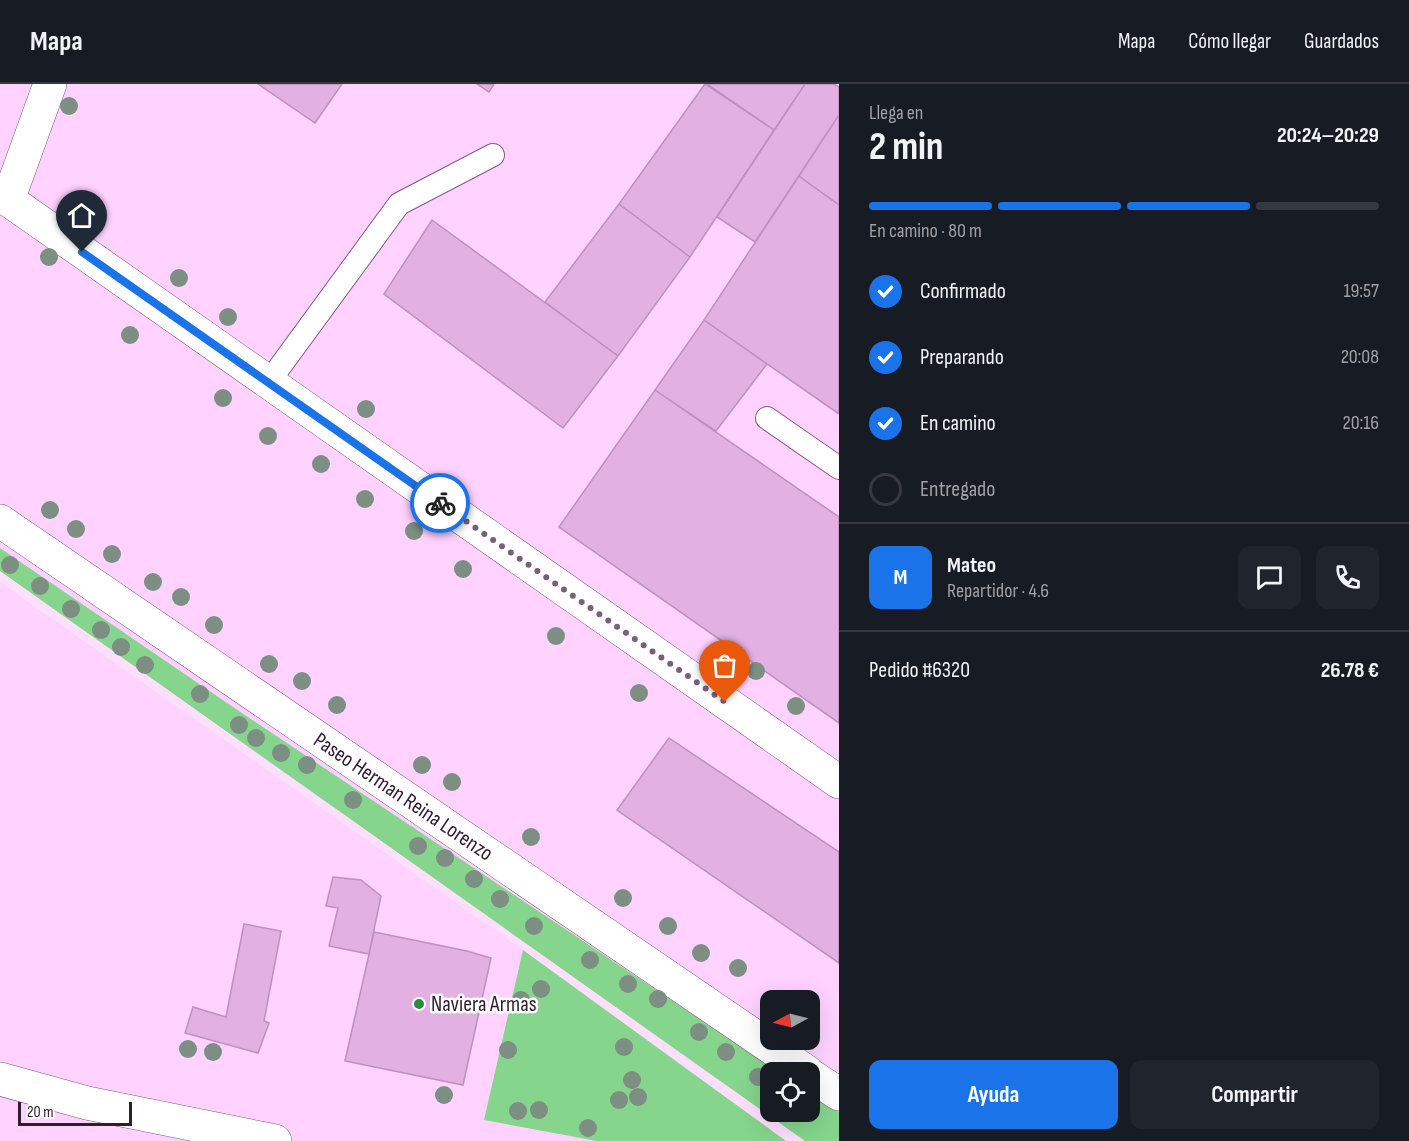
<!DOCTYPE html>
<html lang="es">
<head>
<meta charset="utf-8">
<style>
	body { margin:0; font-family:"Sofia Sans Condensed",sans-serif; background:#20242c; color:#f1f3f6; height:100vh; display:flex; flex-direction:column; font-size:22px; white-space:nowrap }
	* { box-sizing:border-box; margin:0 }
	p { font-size:20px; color:#9ea1a6 }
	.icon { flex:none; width:33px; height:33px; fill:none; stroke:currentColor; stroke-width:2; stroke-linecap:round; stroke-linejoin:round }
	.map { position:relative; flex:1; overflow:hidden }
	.drawer { display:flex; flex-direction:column; background:#171b24; width:570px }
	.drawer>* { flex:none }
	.needle { width:39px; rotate:263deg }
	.buttons { position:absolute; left:760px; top:906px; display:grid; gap:12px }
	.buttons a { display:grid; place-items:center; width:60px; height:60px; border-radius:12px; background:#171b24; box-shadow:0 6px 24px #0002; font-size:30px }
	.scale { position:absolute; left:18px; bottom:15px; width:114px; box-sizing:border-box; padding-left:6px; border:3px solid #301d30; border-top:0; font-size:16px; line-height:21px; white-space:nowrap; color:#301d30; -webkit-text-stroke:4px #fff; paint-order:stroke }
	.pin { position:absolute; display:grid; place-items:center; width:51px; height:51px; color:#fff; margin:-62px -26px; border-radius:50% 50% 50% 0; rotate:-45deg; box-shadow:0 0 6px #0007 }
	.pin .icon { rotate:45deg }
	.courier { position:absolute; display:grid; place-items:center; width:60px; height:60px; margin:-30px; border:4px solid #1a73e8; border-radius:50%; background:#fff; color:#222; box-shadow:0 2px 8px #0007 }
	.head em { font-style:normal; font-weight:700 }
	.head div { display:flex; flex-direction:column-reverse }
	.head { display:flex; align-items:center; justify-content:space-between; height:102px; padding:0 30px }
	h1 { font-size:39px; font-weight:700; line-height:45px }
	.bar { display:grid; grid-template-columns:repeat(4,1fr); gap:9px 6px; align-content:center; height:72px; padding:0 30px }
	.bar i { height:8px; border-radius:4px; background:#363941 }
	.bar .active { background:#1a73e8 }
	.bar p { grid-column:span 4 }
	.line { display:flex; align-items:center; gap:15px; padding:0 30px; border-top:2px solid #363941 }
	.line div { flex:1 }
	.round { display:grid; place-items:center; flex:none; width:63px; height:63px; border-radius:12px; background:#20242c }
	ol { padding:0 30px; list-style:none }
	li { display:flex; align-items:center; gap:18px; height:66px }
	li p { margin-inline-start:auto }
	li .icon { padding:6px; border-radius:50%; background:#1a73e8; color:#fff; stroke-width:4 }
	li:last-child { color:#9ea1a6 }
	li i { width:33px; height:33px; border:3px solid #363941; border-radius:50% }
	.primary-button { display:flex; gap:12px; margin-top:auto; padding:12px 30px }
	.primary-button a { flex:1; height:69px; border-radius:12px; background:#1a73e8; color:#fff; font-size:24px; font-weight:700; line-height:69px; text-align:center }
	.primary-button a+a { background:#20242c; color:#f1f3f6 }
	header { display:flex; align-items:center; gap:36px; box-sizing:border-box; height:84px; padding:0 30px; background:#171b24; border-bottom:2px solid #363941 }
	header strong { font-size:28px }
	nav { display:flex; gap:33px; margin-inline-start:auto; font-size:21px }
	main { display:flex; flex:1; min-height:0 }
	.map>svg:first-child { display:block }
</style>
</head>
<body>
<header>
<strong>Mapa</strong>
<nav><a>Mapa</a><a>Cómo llegar</a><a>Guardados</a></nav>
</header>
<main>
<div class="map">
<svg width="839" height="1057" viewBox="0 0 839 1057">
	<rect width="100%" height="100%" fill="#fedffe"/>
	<!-- built -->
	<path fill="#ffd2ff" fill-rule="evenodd" d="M 0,0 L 839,0 L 839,1057 L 805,1057 L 0,487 ZM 771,916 L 810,916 L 810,956 L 771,956 ZM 771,988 L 810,988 L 810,1028 L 771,1028 Z
		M 0,498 L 523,866 L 786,1057 L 0,1057 Z"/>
	<!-- green -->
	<path fill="#85d58c" d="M 0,464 L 233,623 L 779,988 L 771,988 L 771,1028 L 810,1028 L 810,1009 L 839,1028 L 839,1057 L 805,1057 L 0,487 Z
		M 523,866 L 786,1057 L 597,1057 L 484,1036 Z"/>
	<!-- building -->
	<path fill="#e2b1e2" stroke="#be8fbf" stroke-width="1.5" d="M 258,0 L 342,0 L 315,39 Z
		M 477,0 L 494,0 L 489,8 Z
		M 705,0 L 774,46 L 690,173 L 619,120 Z
		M 707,0 L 805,0 L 774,46 Z
		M 805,0 L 834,0 L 839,3 L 839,31 L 755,158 L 717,133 Z
		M 839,31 L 839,121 L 799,92 Z
		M 799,92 L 839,121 L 839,330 L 704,236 Z
		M 619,120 L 690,173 L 618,272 L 545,218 Z
		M 432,136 L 618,272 L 563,344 L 384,210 Z
		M 704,236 L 767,280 L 716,347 L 655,306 Z
		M 655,306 L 839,433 L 839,639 L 559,443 Z
		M 669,654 L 839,768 L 839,879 L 617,726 Z
		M 333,793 L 361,796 L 381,812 L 369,870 L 329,862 L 338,824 L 326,822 Z
		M 244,840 L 281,847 L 264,937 L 269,939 L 258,969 L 185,949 L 193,923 L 226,933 Z
		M 374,848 L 467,867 L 491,874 L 463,1001 L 345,977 Z"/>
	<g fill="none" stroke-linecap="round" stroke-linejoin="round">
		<!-- service casing -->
		<g stroke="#845885" stroke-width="24">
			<path id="service" d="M 268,299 L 399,120 L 493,71
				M 767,334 L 839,384"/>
		</g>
		<!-- minor casing -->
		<g stroke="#845885" stroke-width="34">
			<path id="minor" d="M 0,110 L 839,698
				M 8,116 L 50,0
				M 0,437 L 807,988
				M 810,991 L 839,1010"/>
		</g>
		<!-- tertiary casing -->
		<g stroke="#845885" stroke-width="34">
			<path id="tertiary" d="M 0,995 L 87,1019 L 275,1057"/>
		</g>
		<!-- service -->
		<use href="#service" stroke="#fff" stroke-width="22"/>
		<!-- minor -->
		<use href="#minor" stroke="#fff" stroke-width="33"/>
		<!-- tertiary -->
		<use href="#tertiary" stroke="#fff" stroke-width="33"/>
	</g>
	<!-- trees -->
	<g fill="#7c8f82">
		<circle cx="69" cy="22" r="9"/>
		<circle cx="49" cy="173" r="9"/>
		<circle cx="179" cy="194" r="9"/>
		<circle cx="228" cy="233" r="9"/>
		<circle cx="130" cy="251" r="9"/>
		<circle cx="223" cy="314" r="9"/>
		<circle cx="366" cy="325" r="9"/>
		<circle cx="268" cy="352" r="9"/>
		<circle cx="321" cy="380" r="9"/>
		<circle cx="365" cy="415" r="9"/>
		<circle cx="50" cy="426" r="9"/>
		<circle cx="76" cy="445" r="9"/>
		<circle cx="414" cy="447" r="9"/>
		<circle cx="112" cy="470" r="9"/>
		<circle cx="10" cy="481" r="9"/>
		<circle cx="463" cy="485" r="9"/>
		<circle cx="153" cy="498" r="9"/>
		<circle cx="40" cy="502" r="9"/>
		<circle cx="181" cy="513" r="9"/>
		<circle cx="71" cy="525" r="9"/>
		<circle cx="214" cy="541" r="9"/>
		<circle cx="101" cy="546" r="9"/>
		<circle cx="556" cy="552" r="9"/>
		<circle cx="121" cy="563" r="9"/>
		<circle cx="269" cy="580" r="9"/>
		<circle cx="145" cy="581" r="9"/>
		<circle cx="756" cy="587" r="9"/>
		<circle cx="302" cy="597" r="9"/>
		<circle cx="639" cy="609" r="9"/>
		<circle cx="200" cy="610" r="9"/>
		<circle cx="337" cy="621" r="9"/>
		<circle cx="796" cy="622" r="9"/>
		<circle cx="239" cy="641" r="9"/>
		<circle cx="256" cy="654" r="9"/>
		<circle cx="281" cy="669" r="9"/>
		<circle cx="307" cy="681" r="9"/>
		<circle cx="422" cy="681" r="9"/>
		<circle cx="452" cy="698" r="9"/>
		<circle cx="353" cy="716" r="9"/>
		<circle cx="531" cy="753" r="9"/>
		<circle cx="418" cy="762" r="9"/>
		<circle cx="445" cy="774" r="9"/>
		<circle cx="474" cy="795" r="9"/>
		<circle cx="623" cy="814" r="9"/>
		<circle cx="500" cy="815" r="9"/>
		<circle cx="534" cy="842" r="9"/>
		<circle cx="668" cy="842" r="9"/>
		<circle cx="701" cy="869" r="9"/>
		<circle cx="590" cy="876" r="9"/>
		<circle cx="738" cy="884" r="9"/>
		<circle cx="628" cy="900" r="9"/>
		<circle cx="541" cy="905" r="9"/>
		<circle cx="658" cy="915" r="9"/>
		<circle cx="521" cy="916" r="9"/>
		<circle cx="699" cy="948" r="9"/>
		<circle cx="624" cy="963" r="9"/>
		<circle cx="188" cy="965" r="9"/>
		<circle cx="508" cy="966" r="9"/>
		<circle cx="213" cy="968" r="9"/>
		<circle cx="726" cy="968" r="9"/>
		<circle cx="758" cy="993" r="9"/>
		<circle cx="632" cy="996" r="9"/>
		<circle cx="444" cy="1011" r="9"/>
		<circle cx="638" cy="1013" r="9"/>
		<circle cx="619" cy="1016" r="9"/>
		<circle cx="539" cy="1026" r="9"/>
		<circle cx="518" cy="1027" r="9"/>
		<circle cx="588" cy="1044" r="9"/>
	</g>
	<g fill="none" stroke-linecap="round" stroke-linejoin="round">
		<!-- done -->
		<path stroke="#786178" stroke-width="6" stroke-dasharray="0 10.8" d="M 440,419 L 725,618"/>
		<!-- route -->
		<path stroke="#1a73e8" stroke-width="8" d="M 82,168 L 440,419"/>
	</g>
	<!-- markers -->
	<circle fill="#2c8a3c" stroke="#fff" stroke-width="2" cx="419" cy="920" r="6"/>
	<g text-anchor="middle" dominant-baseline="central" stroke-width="5" stroke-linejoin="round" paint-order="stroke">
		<!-- street labels -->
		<g font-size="22" fill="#301d30" stroke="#fff">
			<text transform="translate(403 713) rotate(34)">Paseo Herman Reina Lorenzo</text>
		</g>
		<!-- poi labels -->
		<g font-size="22" fill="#301d30" stroke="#fff" text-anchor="start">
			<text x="431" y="920">Naviera Armas</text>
		</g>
	</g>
</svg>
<div class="buttons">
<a><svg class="needle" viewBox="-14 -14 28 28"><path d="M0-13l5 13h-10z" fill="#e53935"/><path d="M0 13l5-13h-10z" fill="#9ea1a6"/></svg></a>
<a><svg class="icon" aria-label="locate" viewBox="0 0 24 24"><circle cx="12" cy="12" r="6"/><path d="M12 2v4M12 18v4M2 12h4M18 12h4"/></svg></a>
</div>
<div class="scale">20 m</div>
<div class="pin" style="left:725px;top:618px;background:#ea580c"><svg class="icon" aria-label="bag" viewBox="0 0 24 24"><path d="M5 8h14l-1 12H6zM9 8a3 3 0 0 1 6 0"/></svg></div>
<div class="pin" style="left:82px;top:168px;background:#1f2937"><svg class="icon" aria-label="home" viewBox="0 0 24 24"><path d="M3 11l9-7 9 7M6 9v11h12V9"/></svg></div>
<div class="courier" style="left:440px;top:419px"><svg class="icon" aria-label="bike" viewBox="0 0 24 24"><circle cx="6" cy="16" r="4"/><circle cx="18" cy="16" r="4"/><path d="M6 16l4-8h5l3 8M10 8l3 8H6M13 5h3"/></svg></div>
</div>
<section class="drawer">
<div class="head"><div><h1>2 min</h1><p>Llega en</p></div><em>20:24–20:29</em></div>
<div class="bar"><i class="active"></i><i class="active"></i><i class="active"></i><i></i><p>En camino · 80 m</p></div>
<ol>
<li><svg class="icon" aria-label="check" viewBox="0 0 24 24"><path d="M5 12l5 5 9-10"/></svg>Confirmado<p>19:57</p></li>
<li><svg class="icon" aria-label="check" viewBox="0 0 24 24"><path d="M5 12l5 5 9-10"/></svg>Preparando<p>20:08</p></li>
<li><svg class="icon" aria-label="check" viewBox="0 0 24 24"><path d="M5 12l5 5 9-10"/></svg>En camino<p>20:16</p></li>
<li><i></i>Entregado</li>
</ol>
<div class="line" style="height:108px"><b class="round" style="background:#1a73e8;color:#fff">M</b><div><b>Mateo</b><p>Repartidor · 4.6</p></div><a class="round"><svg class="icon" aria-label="chat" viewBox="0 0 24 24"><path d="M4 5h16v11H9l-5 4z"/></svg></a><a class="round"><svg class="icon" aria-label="phone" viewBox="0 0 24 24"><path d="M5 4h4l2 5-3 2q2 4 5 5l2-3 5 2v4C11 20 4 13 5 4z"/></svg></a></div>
<div class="line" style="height:78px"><div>Pedido #6320</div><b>26.78 €</b></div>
<div class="primary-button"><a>Ayuda</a><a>Compartir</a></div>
</section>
</main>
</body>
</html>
